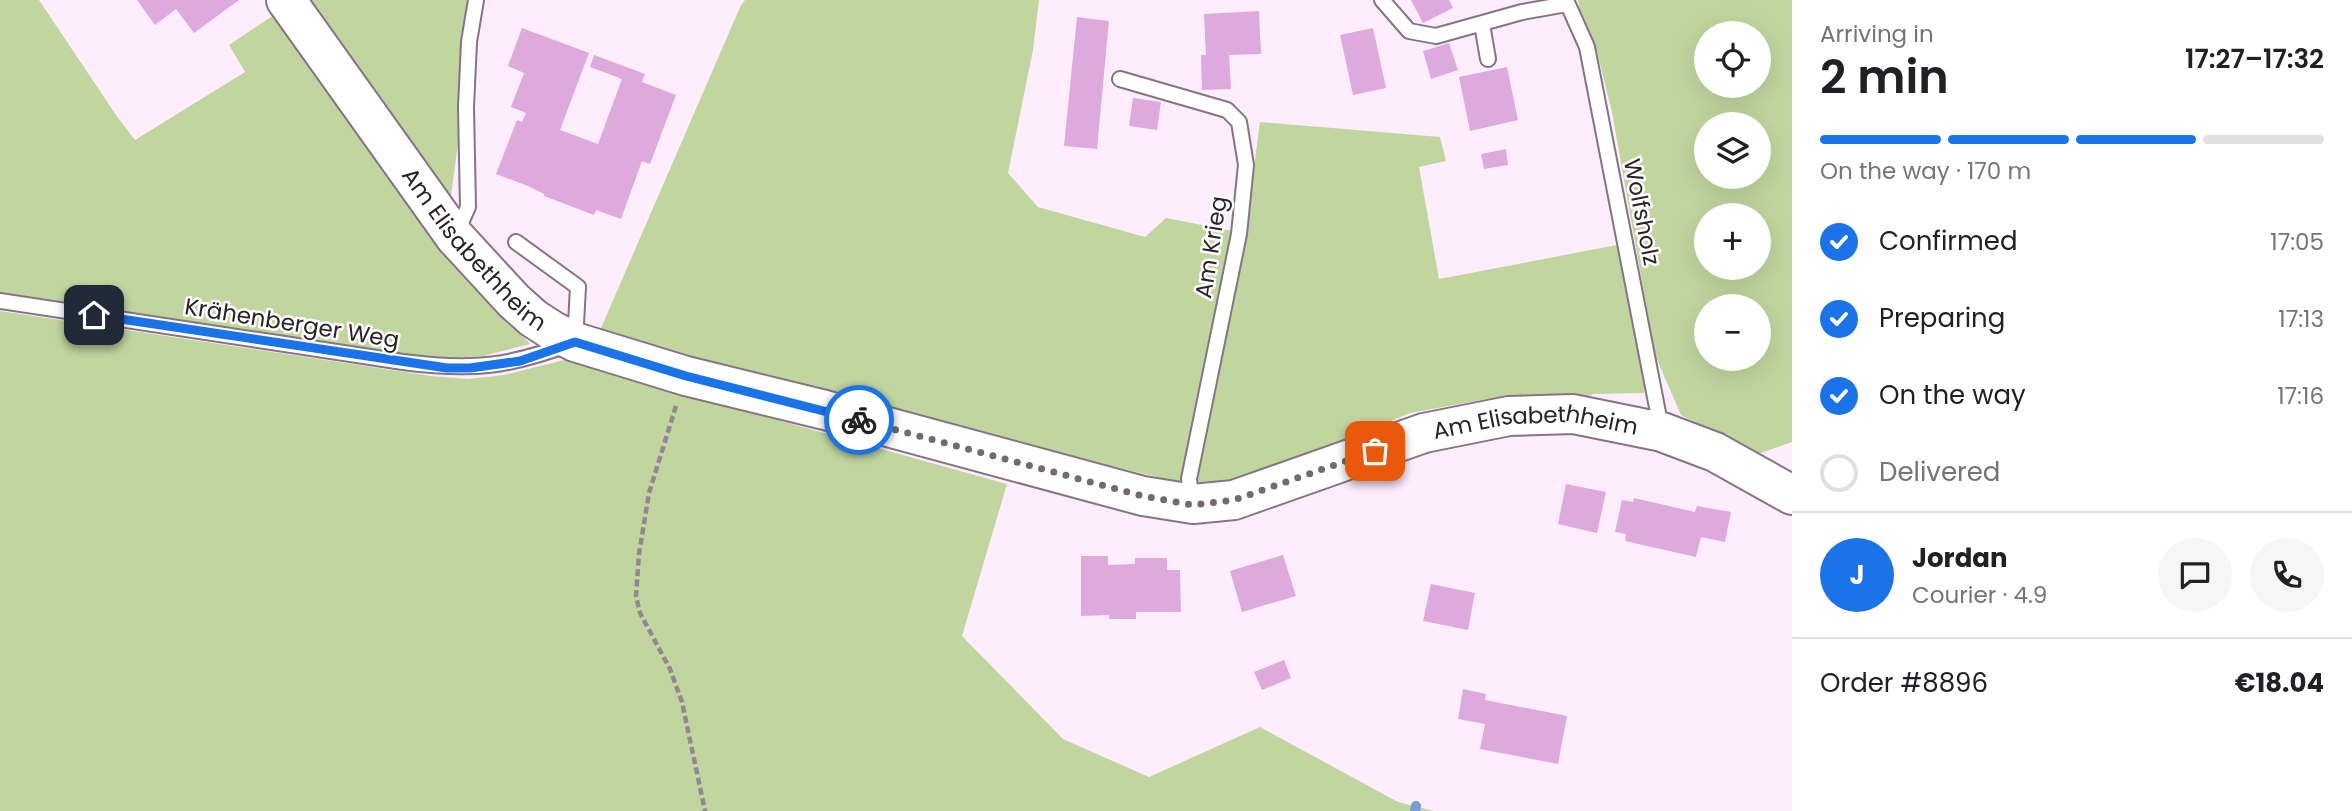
<!DOCTYPE html>
<html lang="en">
<head>
<meta charset="utf-8">
<style>
	body { margin:0; font-family:Poppins,sans-serif; background:#f6f6f6; color:#202124; height:100vh; display:flex; flex-direction:column; font-size:26px; white-space:nowrap }
	* { box-sizing:border-box; margin:0 }
	p { font-size:23px; color:#757577 }
	.icon { flex:none; width:38px; height:38px; fill:none; stroke:currentColor; stroke-width:2; stroke-linecap:round; stroke-linejoin:round }
	.map { position:relative; flex:1; overflow:hidden }
	.side { display:flex; flex-direction:column; background:#fff; width:560px }
	.side>* { flex:none }
	.tools { position:absolute; left:1694px; top:21px; display:grid; gap:14px }
	.tools a { display:grid; place-items:center; width:77px; height:77px; border-radius:50%; background:#fff; box-shadow:0 7px 28px #0002; font-size:35px }
	.pin { position:absolute; display:grid; place-items:center; width:60px; height:60px; color:#fff; margin:-30px; border-radius:14px; box-shadow:0 4px 10px #0006 }
	.courier { position:absolute; display:grid; place-items:center; width:70px; height:70px; margin:-35px; border:5px solid #1a73e8; border-radius:50%; background:#fff; color:#222; box-shadow:0 2px 9px #0007 }
	.head em { font-style:normal; font-weight:600 }
	.head div { display:flex; flex-direction:column-reverse }
	.head { display:flex; align-items:center; justify-content:space-between; height:119px; padding:0 28px }
	h1 { font-size:46px; font-weight:600; line-height:52px }
	.bar { display:grid; grid-template-columns:repeat(4,1fr); gap:10px 7px; align-content:center; height:84px; padding:0 28px }
	.bar i { height:9px; border-radius:5px; background:#e0e0e0 }
	.bar .selected { background:#1a73e8 }
	.bar p { grid-column:span 4 }
	.line { display:flex; align-items:center; gap:18px; padding:0 28px; border-top:2px solid #e0e0e0 }
	.line div { flex:1 }
	.round { display:grid; place-items:center; flex:none; width:74px; height:74px; border-radius:37px; background:#f6f6f6 }
	ol { padding:0 28px; list-style:none }
	li { display:flex; align-items:center; gap:21px; height:77px }
	li p { margin-inline-start:auto }
	li .icon { padding:7px; border-radius:50%; background:#1a73e8; color:#fff; stroke-width:4 }
	li:last-child { color:#757577 }
	li i { width:38px; height:38px; border:4px solid #e0e0e0; border-radius:50% }
	main { display:flex; flex:1; min-height:0 }
	.map>svg:first-child { display:block }
</style>
</head>
<body>
<main>
<div class="map">
<svg width="1792" height="811" viewBox="0 0 1792 811">
	<rect width="100%" height="100%" fill="#feedfd"/>
	<!-- green -->
	<path fill="#c1d69f" fill-rule="evenodd" d="M 0,0 L 39,0 L 116,115 L 135,140 L 245,72 L 229,45 L 277,13 L 430,238 L 530,344 L 483,356 L 448,358 L 408,355 L 0,292 Z
		M 300,0 L 477,0 L 450,204 Z
		M 745,0 L 1039,0 L 1033,50 L 1008,173 L 1038,207 L 1145,237 L 1166,218 L 1233,231 L 1181,483 L 679,358 L 598,335 L 741,5 Z
		M 1578,0 L 1792,0 L 1792,442 L 1758,454 L 1681,415 L 1655,355 L 1612,112 L 1595,44 L 1580,11 ZM 1706,33 L 1759,33 L 1759,86 L 1706,86 ZM 1706,124 L 1759,124 L 1759,177 L 1706,177 ZM 1706,215 L 1759,215 L 1759,268 L 1706,268 ZM 1706,306 L 1759,306 L 1759,359 L 1706,359 Z
		M 1260,122 L 1440,137 L 1446,161 L 1419,167 L 1439,279 L 1617,245 L 1646,376 L 1644,393 L 1593,394 L 1584,399 L 1560,396 L 1487,399 L 1410,413 L 1279,468 L 1226,484 L 1195,482 L 1245,236 Z
		M 0,311 L 431,376 L 468,379 L 504,375 L 568,359 L 616,375 L 1007,484 L 962,636 L 1063,739 L 1149,777 L 1260,727 L 1398,802 L 1434,811 L 0,811 Z"/>
	<g fill="none" stroke-linecap="round" stroke-linejoin="round">
		<!-- stream -->
		<path stroke="#799bd3" stroke-width="10" d="M 1415,811 L 1416,806"/>
	</g>
	<!-- building -->
	<path fill="#dea9dc" d="M 137,0 L 239,0 L 194,33 L 176,9 L 155,25 Z
		M 1411,0 L 1449,0 L 1453,8 L 1423,23 Z
		M 1259,11 L 1261,54 L 1229,55 L 1231,89 L 1202,90 L 1201,55 L 1206,55 L 1204,14 Z
		M 1077,17 L 1109,21 L 1097,149 L 1064,146 Z
		M 522,28 L 589,53 L 560,130 L 598,144 L 622,79 L 590,67 L 594,55 L 645,74 L 642,82 L 676,95 L 650,164 L 642,161 L 621,219 L 596,210 L 594,215 L 544,196 L 544,194 L 528,186 L 496,174 L 517,120 L 522,122 L 526,113 L 511,107 L 524,73 L 508,66 Z
		M 1373,28 L 1386,88 L 1353,95 L 1340,35 Z
		M 1449,43 L 1458,70 L 1431,79 L 1423,51 Z
		M 1507,67 L 1518,120 L 1470,131 L 1459,77 Z
		M 1133,98 L 1161,102 L 1157,130 L 1129,126 Z
		M 1506,149 L 1508,165 L 1484,169 L 1481,154 Z
		M 1566,484 L 1606,492 L 1597,533 L 1558,524 Z
		M 1634,498 L 1695,512 L 1697,506 L 1731,512 L 1725,542 L 1701,537 L 1696,557 L 1625,541 L 1626,534 L 1615,532 L 1622,500 L 1633,502 Z
		M 1283,555 L 1296,596 L 1242,612 L 1230,571 Z
		M 1081,556 L 1108,556 L 1108,565 L 1135,564 L 1135,558 L 1167,558 L 1167,570 L 1180,570 L 1181,612 L 1136,612 L 1136,619 L 1109,619 L 1109,615 L 1081,616 Z
		M 1431,584 L 1475,593 L 1468,630 L 1423,621 Z
		M 1284,660 L 1291,678 L 1262,690 L 1254,672 Z
		M 1463,689 L 1486,694 L 1485,700 L 1567,716 L 1558,764 L 1480,749 L 1485,724 L 1458,719 Z"/>
	<g fill="none" stroke-linecap="round" stroke-linejoin="round">
		<!-- lane casing -->
		<g stroke="#867486" stroke-width="18">
			<path id="lane" d="M 1382,0 L 1409,31 L 1436,36 L 1522,12 L 1567,4
				M 1566,0 L 1587,47 L 1661,428
				M 1482,24 L 1488,59
				M 1120,79 L 1227,110 L 1239,122 L 1246,165 L 1239,234 L 1189,479 L 1192,503
				M 457,232 L 468,207 L 466,107 L 469,42 L 476,0
				M 0,301 L 403,362 C 473,371 509,367 575,342 L 578,287 L 516,242"/>
		</g>
		<!-- secondary casing -->
		<g stroke="#867486" stroke-width="42">
			<g id="secondary">
				<path id="s1" d="M 286,0 L 455,237 L 514,301 L 533,318 L 553,331 L 575,342 L 686,376 L 825,410 L 1143,496 L 1193,504 L 1234,500 L 1424,433 L 1509,416 L 1573,414 L 1662,432 L 1715,452 L 1792,495"/>
			</g>
		</g>
		<!-- path -->
		<path stroke="#948793" stroke-width="4.5" stroke-dasharray="7 3.5" stroke-linecap="butt" d="M 676,406 L 649,493 L 639,554 L 636,596 L 640,613 L 670,669 L 682,702 L 705,811"/>
		<!-- lane -->
		<use href="#lane" stroke="#fff" stroke-width="14"/>
		<!-- secondary -->
		<use href="#secondary" stroke="#fff" stroke-width="38"/>
	</g>
	<g fill="none" stroke-linecap="round" stroke-linejoin="round">
		<!-- done -->
		<path stroke="#746973" stroke-width="7" stroke-dasharray="0 12.6" d="M 859,420 L 1143,496 L 1192,505 L 1234,500 L 1375,451"/>
		<!-- route -->
		<path stroke="#1a73e8" stroke-width="9" d="M 94,315 L 447,368 L 470,368 L 520,361 L 575,342 L 686,376 L 859,420"/>
	</g>
	<g text-anchor="middle" dominant-baseline="central" stroke-width="5" stroke-linejoin="round" paint-order="stroke">
		<!-- street labels -->
		<g font-size="23" fill="#2a2229" stroke="#fff">
			<text transform="translate(1642 212) rotate(79)">Wolfsholz</text>
			<text stroke="none"><textPath href="#s1" startOffset="313">Am Elisabethheim</textPath></text>
			<text transform="translate(1211 247) rotate(-81)">Am Krieg</text>
			<text transform="translate(292 323) rotate(9)">Krähenberger Weg</text>
			<text stroke="none"><textPath href="#s1" startOffset="1447">Am Elisabethheim</textPath></text>
		</g>
	</g>
</svg>
<div class="tools">
<a><svg class="icon" aria-label="locate" viewBox="0 0 24 24"><circle cx="12" cy="12" r="6"/><path d="M12 2v4M12 18v4M2 12h4M18 12h4"/></svg></a>
<a><svg class="icon" aria-label="layers" viewBox="0 0 24 24"><path d="M12 4l9 5-9 5-9-5zM3 14l9 5 9-5"/></svg></a>
<a>+</a>
<a>−</a>
</div>
<div class="pin" style="left:1375px;top:451px;background:#ea580c"><svg class="icon" aria-label="bag" viewBox="0 0 24 24"><path d="M5 8h14l-1 12H6zM9 8a3 3 0 0 1 6 0"/></svg></div>
<div class="pin" style="left:94px;top:315px;background:#1f2937"><svg class="icon" aria-label="home" viewBox="0 0 24 24"><path d="M3 11l9-7 9 7M6 9v11h12V9"/></svg></div>
<div class="courier" style="left:859px;top:420px"><svg class="icon" aria-label="bike" viewBox="0 0 24 24"><circle cx="6" cy="16" r="4"/><circle cx="18" cy="16" r="4"/><path d="M6 16l4-8h5l3 8M10 8l3 8H6M13 5h3"/></svg></div>
</div>
<section class="side">
<div class="head"><div><h1>2 min</h1><p>Arriving in</p></div><em>17:27–17:32</em></div>
<div class="bar"><i class="selected"></i><i class="selected"></i><i class="selected"></i><i></i><p>On the way · 170 m</p></div>
<ol>
<li><svg class="icon" aria-label="check" viewBox="0 0 24 24"><path d="M5 12l5 5 9-10"/></svg>Confirmed<p>17:05</p></li>
<li><svg class="icon" aria-label="check" viewBox="0 0 24 24"><path d="M5 12l5 5 9-10"/></svg>Preparing<p>17:13</p></li>
<li><svg class="icon" aria-label="check" viewBox="0 0 24 24"><path d="M5 12l5 5 9-10"/></svg>On the way<p>17:16</p></li>
<li><i></i>Delivered</li>
</ol>
<div class="line" style="height:126px"><b class="round" style="background:#1a73e8;color:#fff">J</b><div><b>Jordan</b><p>Courier · 4.9</p></div><a class="round"><svg class="icon" aria-label="chat" viewBox="0 0 24 24"><path d="M4 5h16v11H9l-5 4z"/></svg></a><a class="round"><svg class="icon" aria-label="phone" viewBox="0 0 24 24"><path d="M5 4h4l2 5-3 2q2 4 5 5l2-3 5 2v4C11 20 4 13 5 4z"/></svg></a></div>
<div class="line" style="height:91px"><div>Order #8896</div><b>€18.04</b></div>
</section>
</main>
</body>
</html>
